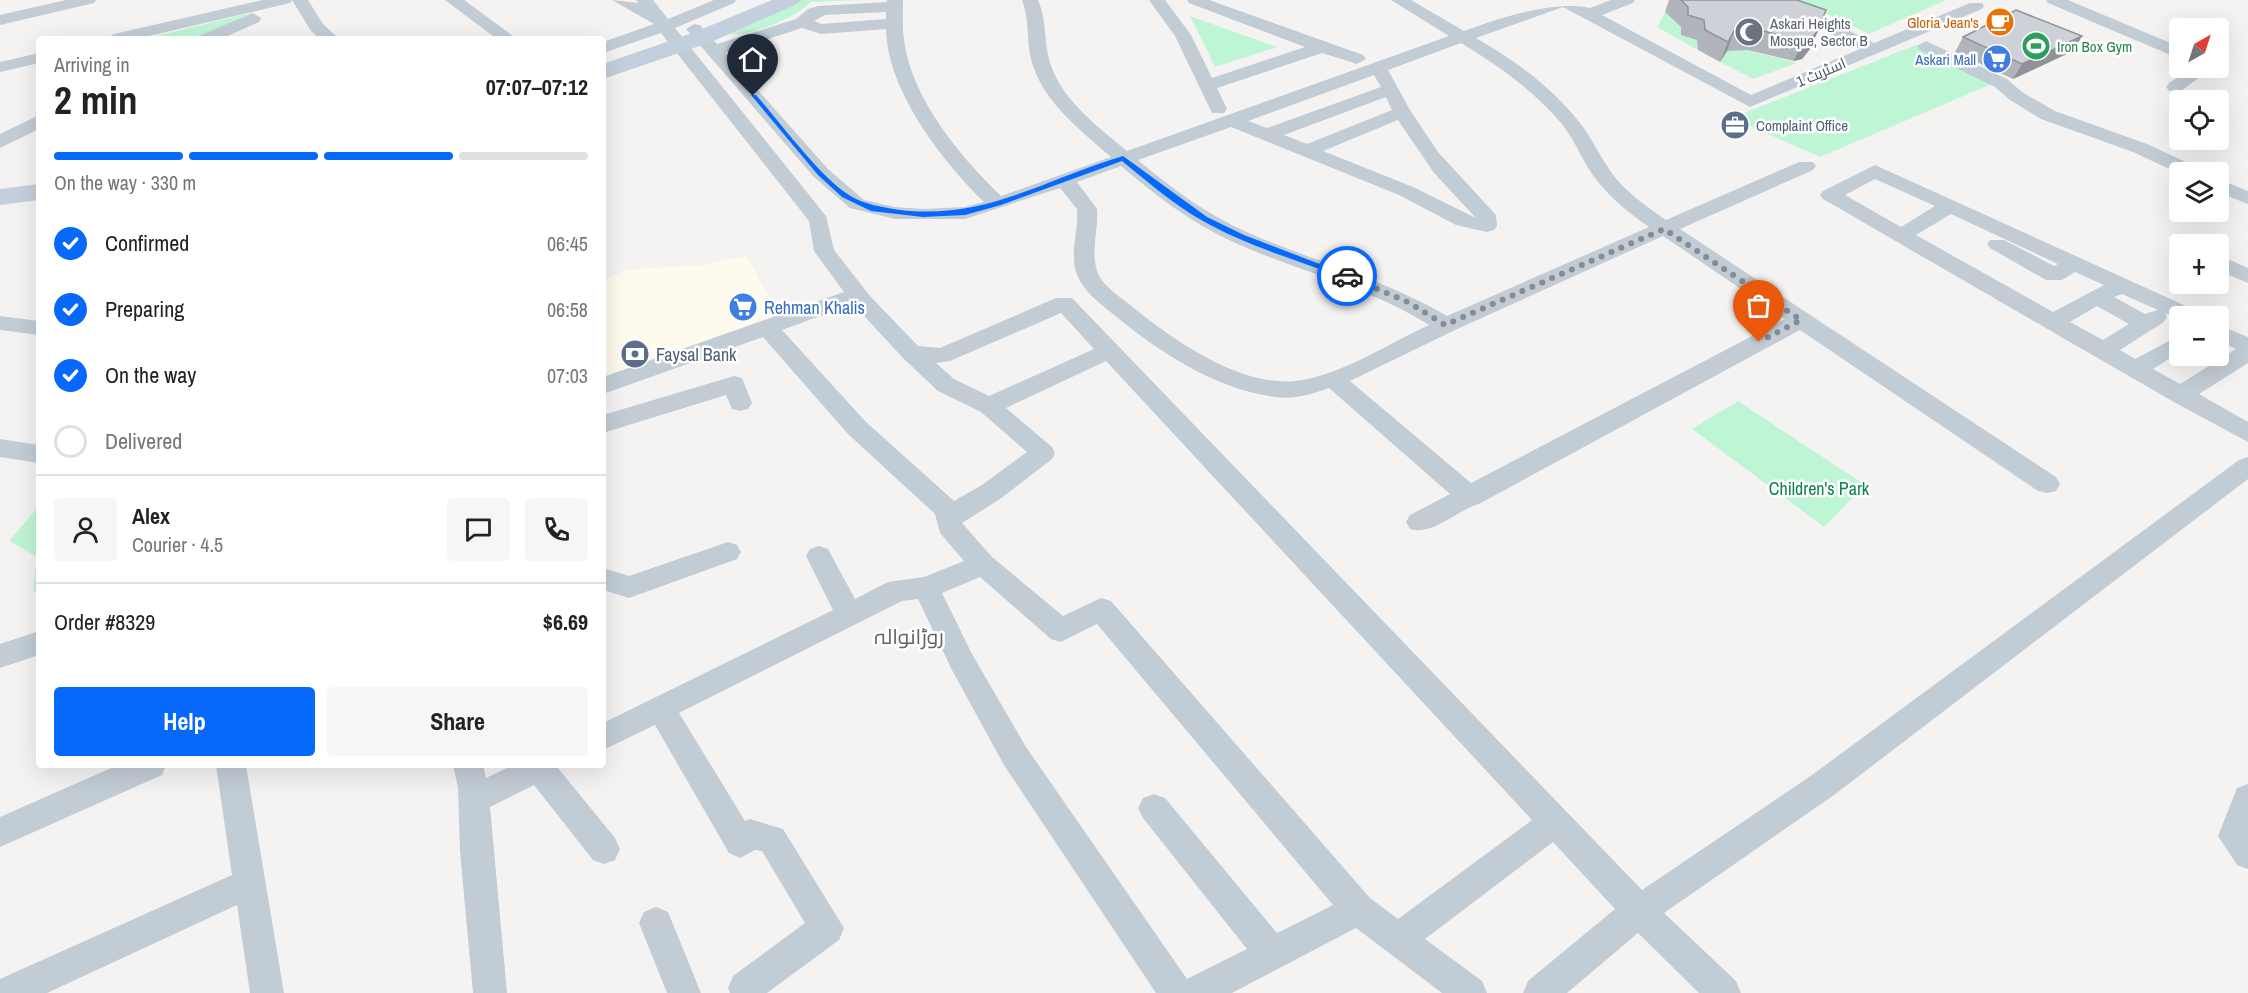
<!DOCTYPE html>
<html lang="en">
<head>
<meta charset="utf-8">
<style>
	body { margin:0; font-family:"Archivo Narrow",Cairo,sans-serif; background:#f6f6f6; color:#222; height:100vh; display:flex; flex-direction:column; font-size:22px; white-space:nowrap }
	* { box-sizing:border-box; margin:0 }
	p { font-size:20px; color:#767676 }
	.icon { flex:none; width:33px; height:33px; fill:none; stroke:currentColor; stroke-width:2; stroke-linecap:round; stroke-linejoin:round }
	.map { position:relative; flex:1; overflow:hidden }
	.details { position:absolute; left:36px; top:36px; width:570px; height:732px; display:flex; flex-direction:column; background:#fff; border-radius:6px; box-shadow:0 6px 24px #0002 }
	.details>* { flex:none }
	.needle { width:39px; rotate:39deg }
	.controls { position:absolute; left:2169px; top:18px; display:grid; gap:12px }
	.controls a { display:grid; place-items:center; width:60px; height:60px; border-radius:6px; background:#fff; box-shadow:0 6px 24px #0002; font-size:30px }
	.pin { position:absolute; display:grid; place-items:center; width:51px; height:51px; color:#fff; margin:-62px -26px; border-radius:50% 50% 50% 0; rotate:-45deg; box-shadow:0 0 6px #0007 }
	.pin .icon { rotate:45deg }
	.courier { position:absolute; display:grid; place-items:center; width:60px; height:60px; margin:-30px; border:4px solid #0669fb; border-radius:50%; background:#fff; color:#222; box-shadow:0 2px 8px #0007 }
	.head em { font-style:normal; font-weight:700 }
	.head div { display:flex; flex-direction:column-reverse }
	.head { display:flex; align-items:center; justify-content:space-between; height:102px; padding:0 18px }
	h1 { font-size:39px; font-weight:700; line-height:45px }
	.bar { display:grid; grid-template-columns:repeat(4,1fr); gap:9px 6px; align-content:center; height:72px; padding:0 18px }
	.bar i { height:8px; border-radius:4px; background:#e0e0e0 }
	.bar .selected { background:#0669fb }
	.bar p { grid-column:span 4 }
	.line { display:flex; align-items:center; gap:15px; padding:0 18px; border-top:2px solid #e0e0e0 }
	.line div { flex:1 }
	.round { display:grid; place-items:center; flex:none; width:63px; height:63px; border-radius:6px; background:#f6f6f6 }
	ol { padding:0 18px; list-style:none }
	li { display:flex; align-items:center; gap:18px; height:66px }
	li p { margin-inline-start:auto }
	li .icon { padding:6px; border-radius:50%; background:#0669fb; color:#fff; stroke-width:4 }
	li:last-child { color:#767676 }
	li i { width:33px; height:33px; border:3px solid #e0e0e0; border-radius:50% }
	.primary-button { display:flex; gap:12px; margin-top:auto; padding:12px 18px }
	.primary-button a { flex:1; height:69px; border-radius:6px; background:#0669fb; color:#fff; font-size:24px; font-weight:700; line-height:69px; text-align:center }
	.primary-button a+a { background:#f6f6f6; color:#222 }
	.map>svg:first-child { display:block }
</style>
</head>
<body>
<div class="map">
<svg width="2248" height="993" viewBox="0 0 2248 993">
	<rect width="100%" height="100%" fill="#f5f3f2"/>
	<!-- commercial -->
	<path fill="#fefaed" d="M 746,256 L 779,314 L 603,377 L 603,282 L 624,270 L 700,265 Z"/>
	<!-- green -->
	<path fill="#bef5d5" d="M 799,0 L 861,0 L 811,2 C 795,18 743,41 722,33 Z
		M 1798,0 L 1946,0 L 1869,34 Z
		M 254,12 L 196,39 L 144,39 Z
		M 1665,12 L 1681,27 L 1681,35 L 1697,40 L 1698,50 L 1657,27 Z
		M 1190,16 L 1277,47 L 1215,67 Z
		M 1916,45 L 1994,83 L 1820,157 L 1732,118 Z
		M 1748,50 L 1797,63 L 1753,79 L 1720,62 L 1727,51 Z
		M 1738,401 L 1865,485 L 1824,527 L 1692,429 Z
		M 39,506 L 39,593 L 33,591 L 37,557 L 9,541 Z"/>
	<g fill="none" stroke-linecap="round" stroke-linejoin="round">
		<!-- street -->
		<path fill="#c2ccd5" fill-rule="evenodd" d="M 66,0 L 96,0 L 94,3 L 0,25 L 0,15 Z
			M 263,0 L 308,0 L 323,24 L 339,39 L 320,39 L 311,31 L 292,0 L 290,3 L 136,39 L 105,39 L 114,34 Z
			M 445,0 L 464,0 L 517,39 L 497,39 Z
			M 612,0 L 638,3 L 636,0 L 653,0 L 668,19 L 714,0 L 736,0 L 734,3 L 675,28 L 826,216 L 834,250 L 870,296 L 918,346 L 940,348 L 1056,298 L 1072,298 L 1642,890 L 1812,775 L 2239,460 L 2248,457 L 2248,479 L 1834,795 L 1664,913 L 1736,981 L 1741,993 L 1699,993 L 1638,933 L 1567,993 L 1523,993 L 1528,981 L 1615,909 L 1553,842 L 1425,939 L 1482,981 L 1487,993 L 1442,993 L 1356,928 L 1232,993 L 1156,993 L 1004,765 L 952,670 L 918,599 L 902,601 L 679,713 L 745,821 L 750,819 L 783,829 L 844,928 L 839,940 L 767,993 L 730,993 L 728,988 L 733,976 L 805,923 L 762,851 L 755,850 L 740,858 L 729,853 L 655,725 L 603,750 L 603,723 L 833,610 L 806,556 L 810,549 L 819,546 L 828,549 L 855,599 L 888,582 L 924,577 L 964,561 L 940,533 L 935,514 L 848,434 L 763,337 L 603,394 L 603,377 L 844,292 L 814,251 L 809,221 L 661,33 L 603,53 L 603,42 L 654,24 ZM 853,304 L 903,358 L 938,391 L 981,412 L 1027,452 L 982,485 L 954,501 L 866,422 L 782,330 ZM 1061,313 L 1094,349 L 989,396 L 954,379 L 936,363 L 950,361 ZM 1106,361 L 1532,820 L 1398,919 L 1370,898 L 1111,601 L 1101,598 L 1063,616 L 992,557 L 962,523 L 1000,499 L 1052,459 L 1055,453 L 1052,447 L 1006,408 ZM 980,577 L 1051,639 L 1061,642 L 1097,624 L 1333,905 L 1277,933 L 1165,798 L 1154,794 L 1143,798 L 1138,808 L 1143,818 L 1247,949 L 1187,979 L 1026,747 L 972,654 L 942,593 Z
			M 887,0 L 903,0 C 903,15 902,31 905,46 C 915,103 961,157 1001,196 L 1111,157 C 1079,129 1039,99 1030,55 C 1027,37 1029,18 1022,0 L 1038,0 C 1046,18 1044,36 1048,55 C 1057,97 1096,125 1127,151 L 1449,36 L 1391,0 L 1411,0 L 1464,31 C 1501,18 1553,0 1590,8 L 1611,0 L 1635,0 L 1633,3 L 1602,15 L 1751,95 L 1860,49 L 1766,0 L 1787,0 L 1874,43 L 1970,3 L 1982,3 L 1984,6 L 1982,9 L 1750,107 L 1563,7 L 1476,38 C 1514,60 1548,84 1576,118 C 1590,134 1599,155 1611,172 C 1624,191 1647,207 1666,220 L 1799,162 L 1813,162 L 1816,166 L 1813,170 L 1680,229 L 2056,477 L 2060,484 L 2056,491 L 2047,493 L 2038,491 L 1800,330 L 1479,504 C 1457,510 1433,536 1410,529 L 1406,522 L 1410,515 L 1450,494 L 1329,388 C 1313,394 1293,400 1275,397 C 1215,389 1159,352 1113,314 C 1100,304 1085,292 1078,277 C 1068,254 1079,233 1077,209 L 1060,188 L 965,219 L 895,219 L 850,208 L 814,177 L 686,29 L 694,24 L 700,25 L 717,44 L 796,19 L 808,9 L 818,6 L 887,2 ZM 886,12 L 886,19 L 822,24 L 814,21 L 825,15 ZM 802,28 L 821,34 L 886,29 C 887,90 942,161 984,202 L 964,207 L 923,209 L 895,207 L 864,200 L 828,169 L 725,53 ZM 1461,43 C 1499,66 1533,90 1561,123 C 1576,141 1583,164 1598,182 C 1612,199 1631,215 1649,227 L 1447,316 C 1385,279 1315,262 1249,233 C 1208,215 1172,189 1138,160 L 1231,127 L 1399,195 L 1456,225 L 1487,232 L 1494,230 L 1497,226 L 1496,215 L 1438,152 L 1410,110 L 1388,70 ZM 1374,75 L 1381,87 L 1267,128 L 1248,121 ZM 1386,97 L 1392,110 L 1307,144 L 1284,135 ZM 1398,120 L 1434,173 L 1476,218 L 1413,187 L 1323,151 ZM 1121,166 C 1155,195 1190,222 1231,241 C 1296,271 1367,286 1429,325 C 1387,344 1341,376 1295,381 C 1239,387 1170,338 1129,304 C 1120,297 1105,287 1099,276 C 1089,253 1099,232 1097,209 L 1077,182 ZM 1663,236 L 1785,319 L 1471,483 L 1350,381 L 1455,330 Z
			M 1149,0 L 1165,0 L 1191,35 L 1212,78 L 1305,47 L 1189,3 L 1187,0 L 1209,0 L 1363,55 L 1366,59 L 1357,64 L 1322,53 L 1217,88 L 1227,109 L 1224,113 L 1212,113 L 1175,36 Z
			M 2046,0 L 2068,0 L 2180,47 L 2180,59 L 2048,3 Z
			M 253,13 L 261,18 L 259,22 L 221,39 L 198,39 L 201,35 Z
			M 1926,41 L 2007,79 L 2022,92 L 2055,111 L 2147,144 L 2199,168 L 2202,172 L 2180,174 L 2133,152 L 2041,119 L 2010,100 L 1995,87 L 1920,50 L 1917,46 Z
			M 39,53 L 39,63 L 0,72 L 0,62 Z
			M 2192,68 L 2212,68 L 2181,91 L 2169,91 L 2166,87 L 2169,83 Z
			M 39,115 L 39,129 L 0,148 L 0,134 Z
			M 1875,165 L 2197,311 L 2200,316 L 2180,316 L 2180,320 L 2165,313 L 2167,317 L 2164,322 L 2120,350 L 2135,359 L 2180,335 L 2180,352 L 2153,369 L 2180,384 L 2236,349 L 2218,341 L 2218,325 L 2248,337 L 2248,363 L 2199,394 L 2248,422 L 2248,442 L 2172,401 L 1823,199 L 1820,195 L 1823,191 ZM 1875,179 L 1935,206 L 1901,227 L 1845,195 ZM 1951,214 L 2058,264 L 2054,266 L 2004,240 L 1990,240 L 1987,244 L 1990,248 L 2046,280 L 2062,280 L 2075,272 L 2104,285 L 2053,312 L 1916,235 ZM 2122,294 L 2158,310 L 2145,314 L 2114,297 ZM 2097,306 L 2129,324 L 2103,340 L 2070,322 Z
			M 2218,179 L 2248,191 L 2248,204 L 2218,192 Z
			M 2230,260 L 2248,268 L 2248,283 L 2222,272 L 2219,267 L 2222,262 Z
			M 0,316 L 39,321 L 39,335 L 0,330 Z
			M 734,376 L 742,378 L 752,403 L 748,409 L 740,411 L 732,409 L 726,395 L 603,433 L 603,415 Z
			M 0,439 L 39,445 L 39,463 L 0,457 Z
			M 728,542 L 737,545 L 741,552 L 737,559 L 629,598 L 603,590 L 603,568 L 629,576 Z
			M 39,631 L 39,655 L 0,668 L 0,644 Z
			M 118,765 L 166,765 L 162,775 L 0,847 L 0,817 Z
			M 216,765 L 246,765 L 284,993 L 250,993 L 237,905 L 47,993 L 0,993 L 0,979 L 232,875 Z
			M 453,765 L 483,765 L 486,778 L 513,765 L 559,765 L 558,768 L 615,838 L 620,849 L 615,860 L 604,864 L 593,860 L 534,785 L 490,807 L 507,993 L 473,993 L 460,851 L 458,788 Z
			M 2248,784 L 2248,869 L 2237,865 L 2218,836 L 2237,788 Z
			M 656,907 L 668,912 L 701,993 L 667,993 L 639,923 L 644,912 Z"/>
		<!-- secondary -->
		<path fill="#c4cfdd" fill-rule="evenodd" d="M 772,0 L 801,0 L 797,4 L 711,42 L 603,79 L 603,64 L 695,32 Z
			M 39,184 L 39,200 L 0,205 L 0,189 Z"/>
	</g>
	<!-- wall -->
	<path fill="#b1b4ba" d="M 1669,0 L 1797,0 L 1810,49 L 1802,59 L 1794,61 L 1748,50 L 1727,51 L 1720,62 L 1698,50 L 1697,40 L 1681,35 L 1681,27 L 1665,12 Z
		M 2082,36 L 2073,51 L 2013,79 L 1955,52 L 1963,37 Z"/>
	<!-- shaded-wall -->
	<path fill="#909297" d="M 1819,29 L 1810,49 L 1802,59 L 1794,61 L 1802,41 Z
		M 1734,31 L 1727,51 L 1720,62 L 1728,42 Z
		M 2082,36 L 2073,51 L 2013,79 L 2022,64 Z"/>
	<!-- building -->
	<path fill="#ced1d8" stroke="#909297" stroke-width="1.5" d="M 1681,0 L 1797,0 L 1826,10 L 1819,29 L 1811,39 L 1802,41 L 1756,29 L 1734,31 L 1728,42 L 1705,30 L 1704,20 L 1688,15 L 1688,7 Z
		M 2016,10 L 2082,36 L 2022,64 L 1963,37 Z"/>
	<!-- route -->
	<path fill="#0669fb" d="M 751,95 L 756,95 C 780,122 820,177 849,195 C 865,205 882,207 900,210 C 986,220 1045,179 1123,156 L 1207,217 L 1244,235 L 1351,276 L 1344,278 C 1297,260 1247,246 1203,221 C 1174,205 1148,182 1122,161 L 1001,205 L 965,215 L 923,217 L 871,211 L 842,197 L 818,175 Z"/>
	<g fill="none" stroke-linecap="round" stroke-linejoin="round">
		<!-- done -->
		<path stroke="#858c95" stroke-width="6" stroke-dasharray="0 10.8" d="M 1347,276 L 1408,302 L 1445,325 L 1664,229 L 1801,320 L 1759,342"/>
	</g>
	<!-- icons -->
	<defs>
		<g id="cafe-disc" transform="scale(1.5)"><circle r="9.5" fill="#e8710a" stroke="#fff"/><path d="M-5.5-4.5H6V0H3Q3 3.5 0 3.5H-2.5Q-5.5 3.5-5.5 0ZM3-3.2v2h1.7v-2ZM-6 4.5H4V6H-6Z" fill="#fff"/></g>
		<g id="mosque-disc" transform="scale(1.5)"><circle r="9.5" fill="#6b7280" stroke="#fff"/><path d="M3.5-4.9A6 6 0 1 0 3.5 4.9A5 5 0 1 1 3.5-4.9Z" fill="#fff"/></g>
		<g id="stadium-disc" transform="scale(1.5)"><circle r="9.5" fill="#2e9e5b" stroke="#fff"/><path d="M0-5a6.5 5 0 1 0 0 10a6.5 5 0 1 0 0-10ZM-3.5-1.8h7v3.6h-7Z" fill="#fff"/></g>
		<g id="supermarket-disc" transform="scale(1.5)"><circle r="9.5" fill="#3f7fe0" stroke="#fff"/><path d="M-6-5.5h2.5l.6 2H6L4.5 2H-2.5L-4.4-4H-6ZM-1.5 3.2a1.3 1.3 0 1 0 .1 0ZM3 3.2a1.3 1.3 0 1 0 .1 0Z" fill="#fff"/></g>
		<g id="office-disc" transform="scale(1.5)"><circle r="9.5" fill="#5c6f8a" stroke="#fff"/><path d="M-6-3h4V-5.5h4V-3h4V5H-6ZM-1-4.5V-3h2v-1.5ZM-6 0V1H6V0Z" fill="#fff"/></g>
		<g id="bank-disc" transform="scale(1.5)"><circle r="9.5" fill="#5c6f8a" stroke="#fff"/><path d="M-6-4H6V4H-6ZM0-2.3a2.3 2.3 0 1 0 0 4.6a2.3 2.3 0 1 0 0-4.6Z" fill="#fff"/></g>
	</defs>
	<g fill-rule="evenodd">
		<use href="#cafe-disc" x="2000" y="22"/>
		<use href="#mosque-disc" x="1749" y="32"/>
		<use href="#stadium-disc" x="2036" y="46"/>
		<use href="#supermarket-disc" x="1997" y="59"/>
		<use href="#office-disc" x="1735" y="125"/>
		<use href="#supermarket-disc" x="743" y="307"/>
		<use href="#bank-disc" x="635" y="354"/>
	</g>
	<g text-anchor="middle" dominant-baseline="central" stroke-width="5" stroke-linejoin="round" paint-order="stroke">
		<!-- far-food labels -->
		<g font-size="15" fill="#c56008" stroke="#fff" text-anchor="end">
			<text x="1979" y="22">Gloria Jean's</text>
		</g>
		<!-- far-worship labels -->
		<g font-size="15" fill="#5b616d" stroke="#fff" text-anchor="start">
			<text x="1770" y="23">Askari Heights<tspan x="1770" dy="17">Mosque, Sector B</tspan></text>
		</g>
		<!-- far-leisure labels -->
		<g font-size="15" fill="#27864d" stroke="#fff" text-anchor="start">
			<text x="2057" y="46">Iron Box Gym</text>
		</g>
		<!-- far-shop labels -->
		<g font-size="15" fill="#366cbe" stroke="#fff" text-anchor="end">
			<text x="1976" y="59">Askari Mall</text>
		</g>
		<!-- far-street labels -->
		<g font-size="15" fill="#485563" stroke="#fff">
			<text transform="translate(1821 72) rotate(-23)">اسٹریٹ 1</text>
		</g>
		<!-- far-service labels -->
		<g font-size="15" fill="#4e5e75" stroke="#fff" text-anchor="start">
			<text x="1756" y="125">Complaint Office</text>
		</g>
		<!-- shop labels -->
		<g font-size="18" fill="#366cbe" stroke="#fff" text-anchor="start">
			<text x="764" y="307">Rehman Khalis</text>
		</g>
		<!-- service labels -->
		<g font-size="18" fill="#4e5e75" stroke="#fff" text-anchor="start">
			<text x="656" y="354">Faysal Bank</text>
		</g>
		<!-- park labels -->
		<g font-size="18" fill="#0c834c" stroke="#fff">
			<text x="1819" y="488">Children's Park</text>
		</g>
		<!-- quarter labels -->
		<g font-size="21" fill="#5e6269" stroke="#fff">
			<text x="909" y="636">روڑانوالہ</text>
		</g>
	</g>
</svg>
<div class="controls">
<a><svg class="needle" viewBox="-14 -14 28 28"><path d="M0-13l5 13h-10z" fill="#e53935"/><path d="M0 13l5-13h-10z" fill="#767676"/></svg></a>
<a><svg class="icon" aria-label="locate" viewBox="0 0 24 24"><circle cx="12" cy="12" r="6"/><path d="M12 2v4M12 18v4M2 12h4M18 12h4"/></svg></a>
<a><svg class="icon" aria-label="layers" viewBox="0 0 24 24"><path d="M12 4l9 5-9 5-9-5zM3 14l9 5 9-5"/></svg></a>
<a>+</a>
<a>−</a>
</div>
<div class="pin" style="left:1759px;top:342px;background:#ea580c"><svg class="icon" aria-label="bag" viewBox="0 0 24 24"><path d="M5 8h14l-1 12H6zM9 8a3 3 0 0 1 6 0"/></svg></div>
<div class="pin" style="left:753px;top:96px;background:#1f2937"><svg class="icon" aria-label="home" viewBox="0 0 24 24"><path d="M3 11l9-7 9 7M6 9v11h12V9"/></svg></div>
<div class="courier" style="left:1347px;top:276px"><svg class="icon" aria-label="car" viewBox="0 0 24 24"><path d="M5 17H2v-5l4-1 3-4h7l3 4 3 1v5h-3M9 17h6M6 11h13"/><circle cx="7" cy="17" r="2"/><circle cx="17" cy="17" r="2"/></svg></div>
<section class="details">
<div class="head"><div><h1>2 min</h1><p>Arriving in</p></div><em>07:07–07:12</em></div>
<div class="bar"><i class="selected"></i><i class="selected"></i><i class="selected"></i><i></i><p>On the way · 330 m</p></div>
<ol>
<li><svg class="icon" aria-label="check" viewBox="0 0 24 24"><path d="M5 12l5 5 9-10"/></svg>Confirmed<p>06:45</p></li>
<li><svg class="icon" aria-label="check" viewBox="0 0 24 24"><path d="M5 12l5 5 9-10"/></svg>Preparing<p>06:58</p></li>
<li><svg class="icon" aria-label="check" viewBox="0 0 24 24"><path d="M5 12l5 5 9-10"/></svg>On the way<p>07:03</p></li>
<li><i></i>Delivered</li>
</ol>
<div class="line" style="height:108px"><a class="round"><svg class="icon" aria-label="person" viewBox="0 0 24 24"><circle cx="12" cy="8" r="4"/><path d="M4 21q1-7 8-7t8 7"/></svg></a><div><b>Alex</b><p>Courier · 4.5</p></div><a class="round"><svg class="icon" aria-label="chat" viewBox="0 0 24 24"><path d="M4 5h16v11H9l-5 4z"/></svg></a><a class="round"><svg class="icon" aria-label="phone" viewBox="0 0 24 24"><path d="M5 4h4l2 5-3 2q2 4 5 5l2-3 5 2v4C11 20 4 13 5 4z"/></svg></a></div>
<div class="line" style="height:78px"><div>Order #8329</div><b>$6.69</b></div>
<div class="primary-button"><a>Help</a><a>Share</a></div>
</section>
</div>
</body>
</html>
